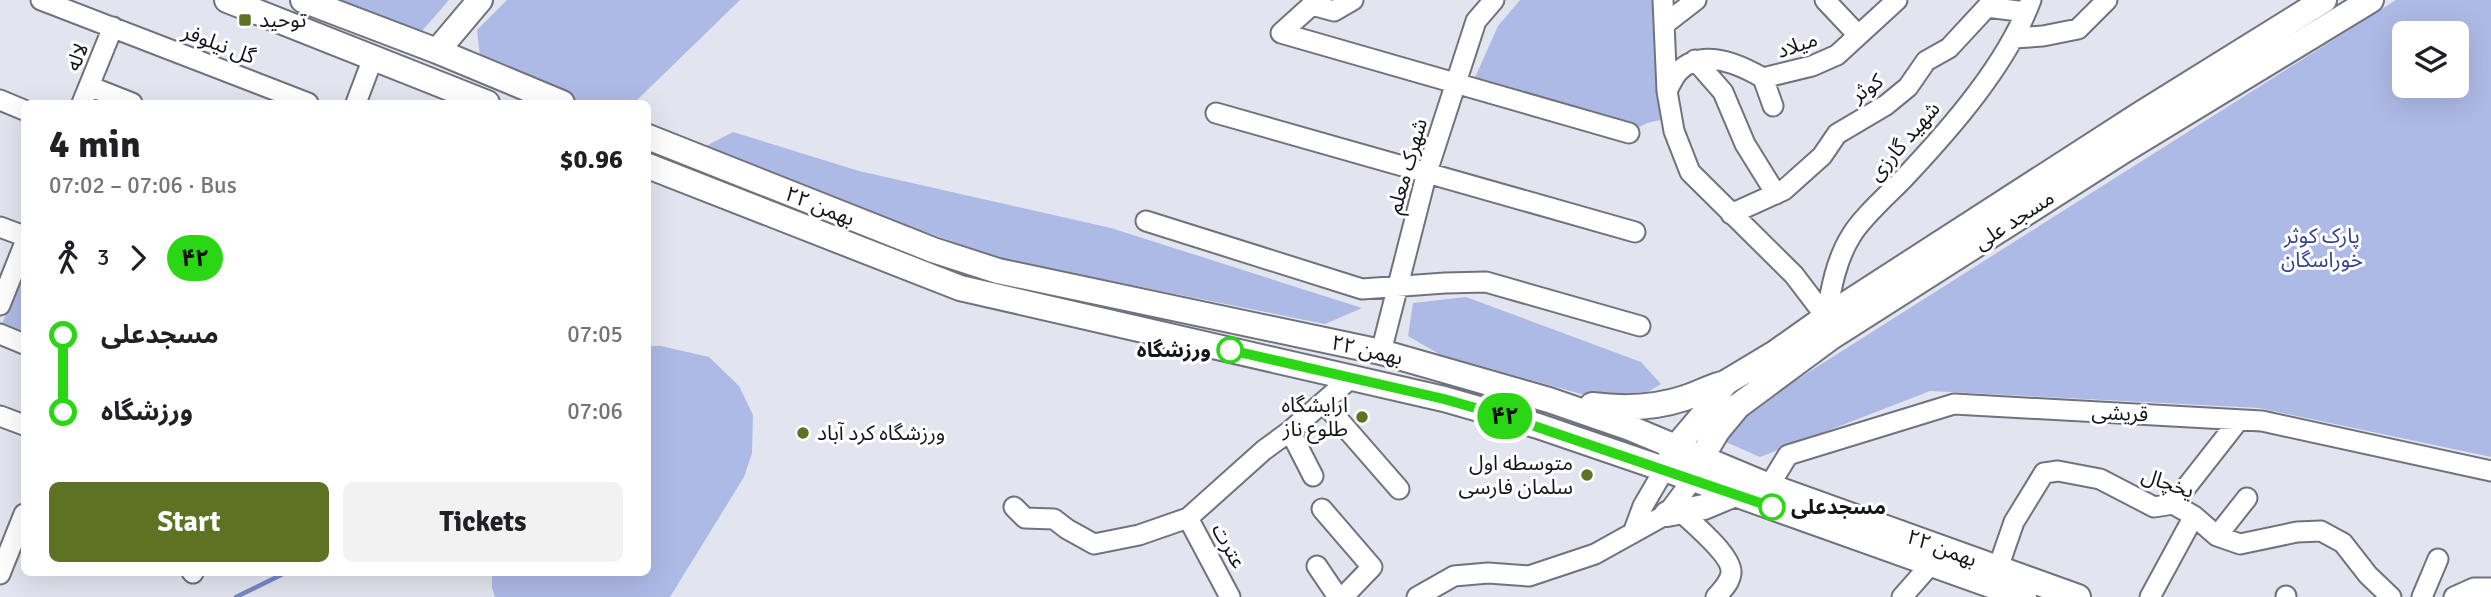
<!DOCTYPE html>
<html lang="en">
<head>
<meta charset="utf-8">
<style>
	:root { --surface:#fff; --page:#f2f2f2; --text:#202124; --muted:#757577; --accent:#5d7222 }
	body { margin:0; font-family:Signika,"Noto Sans Arabic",sans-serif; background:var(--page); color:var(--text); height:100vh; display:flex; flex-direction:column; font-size:26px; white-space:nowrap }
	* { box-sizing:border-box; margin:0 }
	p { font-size:23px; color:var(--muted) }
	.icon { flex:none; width:38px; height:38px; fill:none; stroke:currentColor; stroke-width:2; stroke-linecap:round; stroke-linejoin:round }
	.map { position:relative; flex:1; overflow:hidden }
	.details { position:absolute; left:21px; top:100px; width:630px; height:476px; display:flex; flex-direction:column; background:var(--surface); border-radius:10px; box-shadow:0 7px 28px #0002 }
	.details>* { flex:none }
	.badge { padding:0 14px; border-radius:23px; font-size:24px; line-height:46px }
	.controls { position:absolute; left:2392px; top:21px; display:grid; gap:14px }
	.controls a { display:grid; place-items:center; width:77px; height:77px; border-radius:10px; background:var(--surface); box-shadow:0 7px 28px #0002; font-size:35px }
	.map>.badge { position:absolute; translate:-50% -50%; box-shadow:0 0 0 4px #fff }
	.legs { display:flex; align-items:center; gap:10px; height:77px; padding:0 28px; font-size:23px }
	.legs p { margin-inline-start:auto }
	.overview { display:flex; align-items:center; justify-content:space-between; height:119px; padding:0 28px }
	h1 { font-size:38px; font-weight:800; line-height:52px }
	.action { display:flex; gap:14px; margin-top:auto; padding:14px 28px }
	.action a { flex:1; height:80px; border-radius:10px; background:var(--accent); color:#fff; font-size:28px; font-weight:800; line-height:80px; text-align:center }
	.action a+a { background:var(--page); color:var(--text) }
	ul { padding:0 28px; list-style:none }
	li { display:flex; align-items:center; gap:24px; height:77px; font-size:26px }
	li i { display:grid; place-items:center; width:10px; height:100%; margin:0 9px; background:currentColor }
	li i::after { content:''; width:18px; height:18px; margin:-9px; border:5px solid; border-radius:50%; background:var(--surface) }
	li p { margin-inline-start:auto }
	li:first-child i { background:linear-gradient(#0000 50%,currentColor 0) }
	li:last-child i { background:linear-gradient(currentColor 50%,#0000 0) }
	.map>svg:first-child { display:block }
	.park { fill:#aebae6; fill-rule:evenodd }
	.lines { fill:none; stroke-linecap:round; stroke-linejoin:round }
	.stream { stroke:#7888c7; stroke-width:4.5 }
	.minor-casing { stroke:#70737c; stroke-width:23 }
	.major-casing { stroke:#70737c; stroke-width:28 }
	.minor { stroke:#fff; stroke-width:19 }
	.major { stroke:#fff; stroke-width:24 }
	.line-1-casing { stroke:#fff; stroke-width:16 }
	.line-1 { stroke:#2bd714; stroke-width:10 }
	.poi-dot { fill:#5d7222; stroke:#fff; stroke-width:2.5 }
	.stop-1-dot { fill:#fff; stroke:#2bd714; stroke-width:3.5 }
	.labels { text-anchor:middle; stroke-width:6; stroke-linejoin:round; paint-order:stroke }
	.poi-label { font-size:21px; fill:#141518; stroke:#fff; text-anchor:start }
	.street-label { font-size:21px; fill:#141518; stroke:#fff }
	.park-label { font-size:21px; fill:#36428e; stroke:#fff }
	.stop-label { font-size:21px; font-weight:bold; fill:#141518; stroke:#fff; text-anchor:end }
</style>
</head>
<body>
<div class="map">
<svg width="2491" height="597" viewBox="0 0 2491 597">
	<rect width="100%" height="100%" fill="#e2e5ef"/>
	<path class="park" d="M340,0H449L422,31Z
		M507,0H740L634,103H578L481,66L477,30Z
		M1520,0H1653L1665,119L1647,123L1634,130L1473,82L1498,26Z
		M2396,0H2491V457L2259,408L1930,391L1760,457L1726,442L1752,408ZM2404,33H2457V86H2404Z
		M733,132L859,171L1111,228L1362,308L1325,324L1001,259L781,180L704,147Z
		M24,271V333L2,324Z
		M1466,297L1641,362L1661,384L1641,396L1581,394L1439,354L1408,336L1413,303Z
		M648,346H661L709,357L739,386L753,415L752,453L744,477L670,597H495L492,588V572H648Z"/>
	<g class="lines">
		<path class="stream" d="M236,597L287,572"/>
		<g class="minor-casing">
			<path id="minor" d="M41,0L308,103
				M1663,0L1667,91L1674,131L1690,172L1794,275L1826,317
				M1825,0L1858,35
				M1665,24L1696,0
				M1281,33L1629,133
				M1281,33L1312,5L1334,11L1353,0
				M2014,38L2043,36L2078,29L2107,0
				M1695,60L1723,92L1745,144L1776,194
				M1763,78L1773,106
				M89,86L132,103
				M1667,91C1670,85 1674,76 1679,71C1702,48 1739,64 1763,78L1812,66L1837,55L1897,0
				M0,100L24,110
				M82,103L113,27
				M356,103L373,58
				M1216,113L1635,232
				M1731,214L1784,190L1822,156L1837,134L1886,105L1908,87L1926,61L1949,48L1987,7L2026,12
				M1146,221L1362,289L1445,283L1486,282L1640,326
				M0,227L24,236
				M0,305L24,245
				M1826,317C1831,289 1836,260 1851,236C1862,217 1889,194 1905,177C1952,127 2007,64 2031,0
				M0,334L24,344
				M1381,352L1427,172L1476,21L1494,0
				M1324,403L1399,489
				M0,416L24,425
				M1290,431L1313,476
				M1769,486L1788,455L1954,404L2262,421L2491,471
				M2173,504L2239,420
				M1014,507L1025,518L1054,519L1067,529L1094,544L1139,535L1188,518L1264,450L1290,431L1351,378
				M1322,509L1372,567L1343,597
				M1682,513C1694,524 1733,557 1731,573C1730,583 1722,590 1716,597
				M1188,518L1230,597
				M1633,533L1643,506L1664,470
				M2217,536L2247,498
				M1317,566L1338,597
				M1998,568L2014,522L2044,473L2058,471L2100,479L2154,507L2173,504L2194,516L2217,536L2240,544L2297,532L2321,531L2343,543L2368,575L2391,597
				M192,572L193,573
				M0,574L24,514
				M1417,597L1454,576L1488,573L1529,576L1595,554L1667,514L1693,479
				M1902,597L1932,563
				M2150,597L2194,516
				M2286,597V596
				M2422,597L2438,559
				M2454,597L2474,588H2491"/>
		</g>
		<g class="major-casing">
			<path id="major" d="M227,0L487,103
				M303,0L437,51L562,103
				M437,51L480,0
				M648,137L933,250L998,271L1381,352L1549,400L1630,428L1769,486L2078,597
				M648,166L960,288L1444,399L1538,426L1693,479L2024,597
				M1592,405C1623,409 1655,408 1685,398C1698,394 1713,385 1726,383
				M1669,461L1676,447L1703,415L1725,383L1775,353L1826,317L2139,115L2324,0
				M1696,471L1701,458L1718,430L1738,406L1830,338L2123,151L2371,0
				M1667,514L1704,507L1735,494"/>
		</g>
		<use href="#minor" class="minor"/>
		<use href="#major" class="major"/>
	</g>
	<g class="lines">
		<g class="line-1-casing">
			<path id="line-1" d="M1230,350L1444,399L1514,419L1772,507"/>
		</g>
		<use href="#line-1" class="line-1"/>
	</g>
	<g class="poi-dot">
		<rect x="238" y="13" width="14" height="14" rx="3.5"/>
		<circle cx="1362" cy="417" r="7"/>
		<circle cx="803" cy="433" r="7"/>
		<circle cx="1587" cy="475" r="7"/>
	</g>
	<g class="stop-1-dot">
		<circle cx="1230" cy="350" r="12"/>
		<circle cx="1772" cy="507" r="12"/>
	</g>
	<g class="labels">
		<g class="poi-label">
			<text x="259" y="27">توحید</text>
			<text x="1348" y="412" text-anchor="end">ارایشگاه<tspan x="1348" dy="24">طلوع ناز</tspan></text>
			<text x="817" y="440">ورزشگاه کرد آباد</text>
			<text x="1573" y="470" text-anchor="end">متوسطه اول<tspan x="1573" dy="24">سلمان فارسی</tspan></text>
		</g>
		<g class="street-label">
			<text transform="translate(219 44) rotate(21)" y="7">گل نیلوفر</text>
			<text transform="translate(1797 45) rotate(-19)" y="7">میلاد</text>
			<text transform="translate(77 57) rotate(-68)" y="7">لاله</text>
			<text transform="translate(1867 88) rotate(-34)" y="7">کوثر</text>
			<text transform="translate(1904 141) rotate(-49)" y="7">شهید گارزی</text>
			<text transform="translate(1407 166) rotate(-74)" y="7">شهرک معلم</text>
			<text transform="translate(820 206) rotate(22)" y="7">۲۲ بهمن</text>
			<text transform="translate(2014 220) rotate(-33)" y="7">مسجد علی</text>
			<text transform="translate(1367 350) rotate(13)" y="7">۲۲ بهمن</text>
			<text transform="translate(2120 413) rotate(3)" y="7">قریشی</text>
			<text transform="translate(2168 483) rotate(19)" y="7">یخچال</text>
			<text transform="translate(1229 546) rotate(61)" y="7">عترت</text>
			<text transform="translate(1942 548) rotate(20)" y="7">۲۲ بهمن</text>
		</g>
		<g class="park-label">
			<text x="2322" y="243">پارک کوثر<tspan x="2322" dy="24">خوراسگان</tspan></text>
		</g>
		<g class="stop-label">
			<text x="1211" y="357">ورزشگاه</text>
			<text x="1791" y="514" text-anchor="start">مسجدعلی</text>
		</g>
	</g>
</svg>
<div class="controls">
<a><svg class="icon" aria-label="layers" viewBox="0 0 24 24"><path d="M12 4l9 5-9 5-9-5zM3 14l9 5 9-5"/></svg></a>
</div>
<b class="badge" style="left:1505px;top:416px;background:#2bd714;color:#111">۴۲</b>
<section class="details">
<div class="overview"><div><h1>4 min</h1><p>07:02 – 07:06 · Bus</p></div><b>$0.96</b></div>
<div class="legs"><svg class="icon" aria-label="walk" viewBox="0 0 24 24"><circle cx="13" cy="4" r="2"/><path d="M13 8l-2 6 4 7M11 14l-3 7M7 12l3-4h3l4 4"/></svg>3<svg class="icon" aria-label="forward" viewBox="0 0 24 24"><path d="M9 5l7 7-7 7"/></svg><b class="badge" style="background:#2bd714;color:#111">۴۲</b></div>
<ul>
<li><i style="color:#2bd714"></i><b>مسجدعلی</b><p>07:05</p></li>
<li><i style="color:#2bd714"></i><b>ورزشگاه</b><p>07:06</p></li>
</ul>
<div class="action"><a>Start</a><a>Tickets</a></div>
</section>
</div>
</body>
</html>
